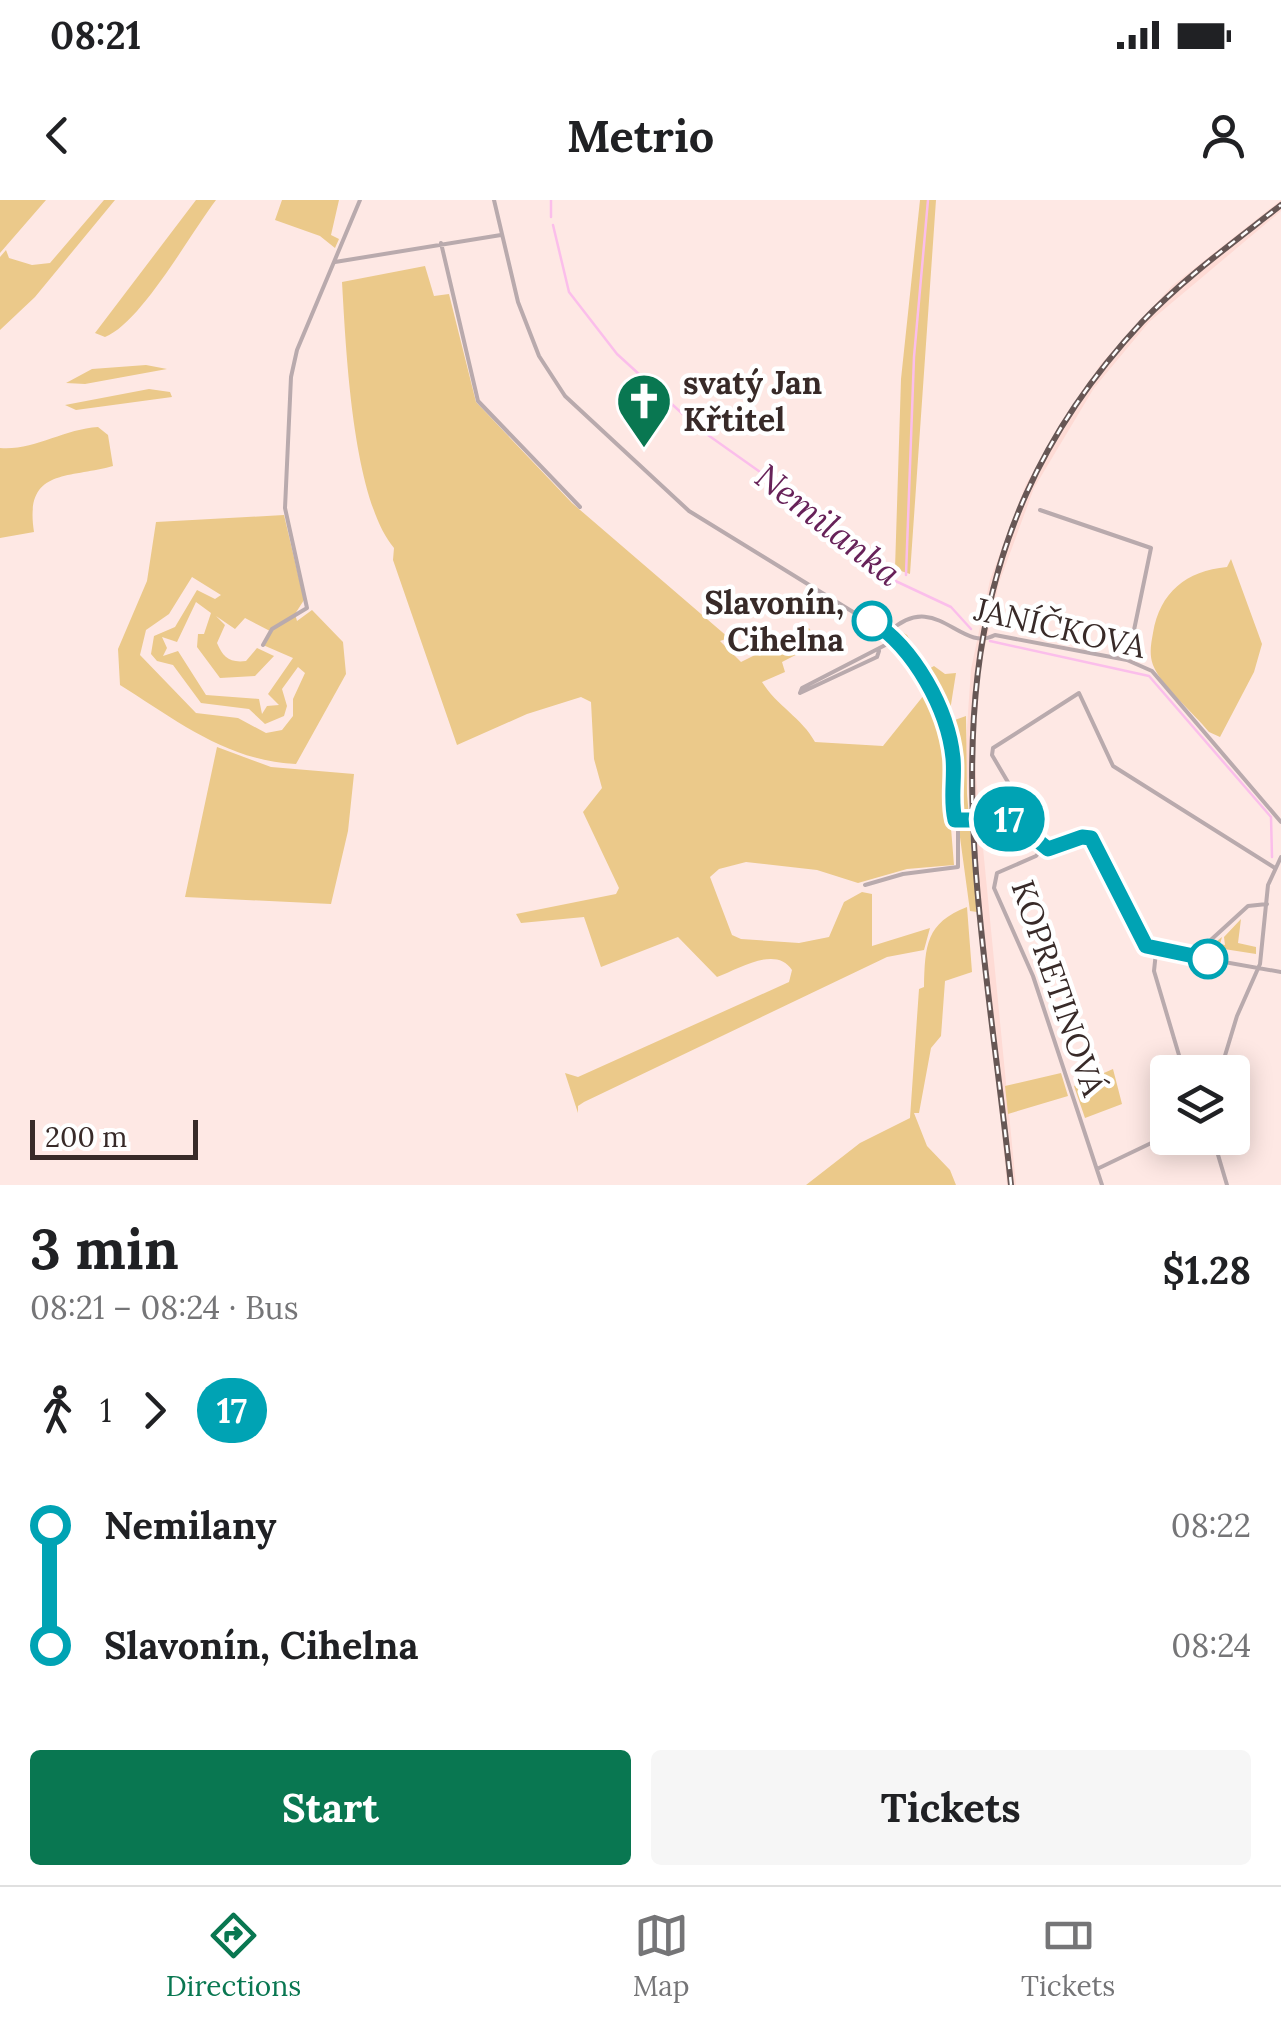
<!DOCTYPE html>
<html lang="en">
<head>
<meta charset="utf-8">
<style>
	:root { --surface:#fff; --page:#f6f6f6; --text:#202124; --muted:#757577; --line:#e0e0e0; --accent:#097751 }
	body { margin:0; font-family:Lora,serif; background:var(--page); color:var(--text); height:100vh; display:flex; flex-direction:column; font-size:38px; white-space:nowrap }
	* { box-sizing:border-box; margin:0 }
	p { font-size:32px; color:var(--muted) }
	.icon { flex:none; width:55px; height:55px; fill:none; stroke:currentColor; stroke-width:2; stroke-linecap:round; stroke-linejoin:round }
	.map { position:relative; height:985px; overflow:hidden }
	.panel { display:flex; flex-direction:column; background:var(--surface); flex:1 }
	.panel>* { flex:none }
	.badge { padding:0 20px; border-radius:32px; font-size:35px; line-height:65px }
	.controls { position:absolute; left:1150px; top:855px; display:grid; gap:20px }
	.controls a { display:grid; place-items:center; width:100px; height:100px; border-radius:10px; background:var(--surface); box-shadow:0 5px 25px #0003; font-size:50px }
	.scale { position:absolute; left:30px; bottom:25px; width:168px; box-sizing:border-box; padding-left:10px; border:5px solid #382a28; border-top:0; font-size:28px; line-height:35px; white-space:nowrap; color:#382a28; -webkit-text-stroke:8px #fff; paint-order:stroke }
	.map>.badge { position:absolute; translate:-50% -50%; box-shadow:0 0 0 5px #fff }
	.legs { display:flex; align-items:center; gap:15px; height:110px; padding:0 30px; font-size:32px }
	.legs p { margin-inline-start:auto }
	.headline { display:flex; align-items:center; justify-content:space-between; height:170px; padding:0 30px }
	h1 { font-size:55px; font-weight:800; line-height:75px }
	.cta { display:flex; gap:20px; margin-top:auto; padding:20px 30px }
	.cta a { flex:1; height:115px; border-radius:10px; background:var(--accent); color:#fff; font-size:40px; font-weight:800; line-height:115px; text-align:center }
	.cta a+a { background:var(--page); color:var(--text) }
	ul { padding:0 30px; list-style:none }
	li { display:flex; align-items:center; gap:35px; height:120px; font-size:38px }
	li i { display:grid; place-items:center; width:15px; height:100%; margin:0 12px; background:currentColor }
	li i::after { content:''; width:25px; height:25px; margin:-12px; border:8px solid; border-radius:50%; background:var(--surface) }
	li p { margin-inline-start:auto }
	li:first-child i { background:linear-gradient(#0000 50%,currentColor 0) }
	li:last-child i { background:linear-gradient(currentColor 50%,#0000 0) }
	.status { display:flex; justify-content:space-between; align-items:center; height:70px; padding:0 50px; background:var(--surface); direction:ltr }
	.status svg { height:28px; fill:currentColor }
	header { display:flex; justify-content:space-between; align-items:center; height:130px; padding:0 30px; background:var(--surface); font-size:45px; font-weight:800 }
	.tab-bar { display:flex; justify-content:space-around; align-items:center; height:140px; border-top:2px solid var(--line); background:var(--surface); font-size:28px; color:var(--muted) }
	.tab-bar a { display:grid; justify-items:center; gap:5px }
	.tab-bar .selected { color:var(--accent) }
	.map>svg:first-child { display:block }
	.built { fill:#fedbd5 }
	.green { fill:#ebc98a; fill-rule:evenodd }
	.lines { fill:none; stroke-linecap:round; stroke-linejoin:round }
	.stream { stroke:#fbbeeb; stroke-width:2.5 }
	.street { stroke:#b9aaad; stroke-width:4 }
	.rail-casing { stroke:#675755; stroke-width:6 }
	.rail { stroke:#fff; stroke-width:2.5; stroke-dasharray:8; stroke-linecap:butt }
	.street-bridge { stroke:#b9aaad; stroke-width:4 }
	.line-1-casing { stroke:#fff; stroke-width:22 }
	.line-1 { stroke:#00a3b4; stroke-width:15 }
	.stop-1-dot { fill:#fff; stroke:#00a3b4; stroke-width:5 }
	.labels { text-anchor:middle; stroke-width:9; stroke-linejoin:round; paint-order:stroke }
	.poi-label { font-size:32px; font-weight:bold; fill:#382a28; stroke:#fff; text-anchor:start }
	.stop-label { font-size:32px; font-weight:bold; fill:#382a28; stroke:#fff; text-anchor:end }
	.street-label { font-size:32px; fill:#382a28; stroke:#fff }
	.water-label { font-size:35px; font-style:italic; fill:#672259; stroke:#fff }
</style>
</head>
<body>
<div class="status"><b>08:21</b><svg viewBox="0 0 49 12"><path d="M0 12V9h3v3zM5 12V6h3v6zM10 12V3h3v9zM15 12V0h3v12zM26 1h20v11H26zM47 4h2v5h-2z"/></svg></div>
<header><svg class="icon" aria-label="back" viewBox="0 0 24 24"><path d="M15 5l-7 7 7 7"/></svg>Metrio<svg class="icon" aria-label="person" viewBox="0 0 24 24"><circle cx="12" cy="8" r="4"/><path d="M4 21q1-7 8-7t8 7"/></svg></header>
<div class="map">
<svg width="1281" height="985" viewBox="0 0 1281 985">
	<rect width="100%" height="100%" fill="#fee8e4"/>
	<path class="built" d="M1281,0V11L1149,122L1094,188L1034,288L999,383L980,470L974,556L1016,985H1007L965,557L971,469L990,380L1026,284L1100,165L1172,86Z"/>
	<path class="green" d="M0,0H46L0,53Z
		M104,0H115L35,97L0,130V57L6,50L9,58L32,65L50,63Z
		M196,0H216C190,34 141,123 105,137L95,133Z
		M282,0H339L331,35L339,39L335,48L320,36L275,20Z
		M920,0H936L910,374L895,369L901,179Z
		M425,66L434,96L449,94L476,202L572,303L729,438L720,441L741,462L809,428L819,443L782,462L785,472L762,482C777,506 802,518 815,542L883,546L924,495L944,541L954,665L907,669L858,683L817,670L746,662L719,669L710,677L732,735L741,739L799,743L829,737L844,702L862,692L872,694V746L930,728L924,750L887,757L584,902L578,906V913L565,873L578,877L789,782L792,770C776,745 739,769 717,777L678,737L601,767L584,717L521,723L516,714L616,694L619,688L583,612L602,588L594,559L591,502L581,497L527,514L457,545L393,360L394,348C352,298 346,148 342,82Z
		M146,165L167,169L85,184L66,183L92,169Z
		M149,189L170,192L172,197L76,210L65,205Z
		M98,227L108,235L113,266C67,279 24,268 34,332L0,338V248C33,251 64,229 98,227Z
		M284,315L304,400L295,414L297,421L312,410L343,442L346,474L296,564C227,561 176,520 120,485L118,449L147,381L156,322ZM192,377L221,395L215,399L197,390L175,427L154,436L151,454L157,461L173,465L201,503L249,509L265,524L284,516L287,506L282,489L298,467L305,473L293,499V516L282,530L266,533L238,518L196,513L140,455L146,430L169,414ZM196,402L211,413L204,434H198L197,447L220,478L255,476L274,456L257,448L246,461C229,463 223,457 217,443L225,425L216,416L235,429L245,418L270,431L263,445L293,458L268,494L279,505L267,506L262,514L259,499L206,495L178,451L163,456L167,448L162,437L177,442Z
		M1231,359L1262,444L1254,472L1220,537L1209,532C1193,512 1162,487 1153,465C1149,454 1151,444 1153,433C1160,392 1186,371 1227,367Z
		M897,429L907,435L927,470L934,466L945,474L956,473L949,517L895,434Z
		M966,516L967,594L977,712L970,711L959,630L966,626L957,614L956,555L949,522Z
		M217,547L271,567L354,574L348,631L331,704L185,697Z
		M967,707L972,772L945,781L941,836L931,848L919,913H914L927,946L950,970L956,985H806L860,943L910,918L919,789L924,787C925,745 926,723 967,707Z
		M1241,719L1238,743L1256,747V754L1224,749L1226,758L1203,752L1222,737L1220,744L1225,745L1224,737Z
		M1113,869L1122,904L1085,918L1074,886Z
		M1061,873L1068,896L1008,914L1005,886Z"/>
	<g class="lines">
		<path class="stream" d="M551,17V0
			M553,25L569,92L617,154L698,228L835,325L887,377L951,407L971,429
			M906,375L914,157L928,0
			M990,441L1149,476L1271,617L1272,657"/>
		<path class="street" d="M494,0L518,102L539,156L565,196L689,311L892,436L930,490L948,531L953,560L954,617L965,623
			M441,43L478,201L580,307
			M335,62L501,35
			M1040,310L1151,348L1128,459
			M889,432C936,388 960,454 995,435L1127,460L1152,471L1281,622
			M263,445L272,429L307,408L285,308L291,177L297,150L360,0
			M800,493L802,488L895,440
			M800,493L877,457L879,451
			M980,622L1015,621L1047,649L1081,637L1093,640L1151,749L1281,772
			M1020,624L1019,601L992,555L993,548L1079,493L1113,566L1275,668
			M1043,648L1036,656L997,673L994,688L1033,776L1102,985
			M865,685L903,674L958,667V623
			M1156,752L1154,771L1184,872
			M1198,758L1202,748L1248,706L1267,704
			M1220,872L1237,816L1260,764L1268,685L1281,657
			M1213,938L1227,985
			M1097,969L1168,935"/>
		<g class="rail-casing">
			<path id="rail" d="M1011,985C978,667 899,383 1142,122C1184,78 1234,42 1281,5"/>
		</g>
		<use href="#rail" class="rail"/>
		<path class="street-bridge" d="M966,623L979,622"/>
	</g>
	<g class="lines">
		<g class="line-1-casing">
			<path id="line-1" d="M872,421C914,448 948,509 953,558C955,579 950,600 955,620H1012L1048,649L1082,637L1091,638L1146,746L1208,759"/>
		</g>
		<use href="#line-1" class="line-1"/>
	</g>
	<defs>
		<g id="church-pin" transform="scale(2.875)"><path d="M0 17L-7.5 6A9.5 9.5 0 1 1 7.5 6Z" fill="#097751" stroke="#fff"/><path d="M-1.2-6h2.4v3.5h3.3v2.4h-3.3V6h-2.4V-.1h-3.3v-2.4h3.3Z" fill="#fff"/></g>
	</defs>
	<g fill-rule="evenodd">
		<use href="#church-pin" x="644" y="201"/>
	</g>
	<g class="stop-1-dot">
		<circle cx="872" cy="421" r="18"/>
		<circle cx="1208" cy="759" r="18"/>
	</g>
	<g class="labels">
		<g class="poi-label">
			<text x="683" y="194">svatý Jan<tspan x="683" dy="37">Křtitel</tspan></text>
		</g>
		<g class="stop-label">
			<text x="844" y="414">Slavonín,<tspan x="844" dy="37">Cihelna</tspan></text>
		</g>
		<g class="street-label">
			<text transform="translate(1060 428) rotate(13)" y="11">JANÍČKOVA</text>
			<text transform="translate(1058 788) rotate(71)" y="11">KOPRETINOVÁ</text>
		</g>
		<g class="water-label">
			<text transform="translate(828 325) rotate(38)" y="12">Nemilanka</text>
		</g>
	</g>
</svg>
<div class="controls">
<a><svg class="icon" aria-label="layers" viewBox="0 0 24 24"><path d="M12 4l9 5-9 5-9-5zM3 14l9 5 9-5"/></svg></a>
</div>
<div class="scale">200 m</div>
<b class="badge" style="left:1009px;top:619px;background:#00a3b4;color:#fff">17</b>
</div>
<section class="panel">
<div class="headline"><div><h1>3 min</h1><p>08:21 – 08:24 · Bus</p></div><b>$1.28</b></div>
<div class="legs"><svg class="icon" aria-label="walk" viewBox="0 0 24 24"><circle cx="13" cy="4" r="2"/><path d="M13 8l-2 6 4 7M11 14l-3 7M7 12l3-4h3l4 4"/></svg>1<svg class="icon" aria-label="forward" viewBox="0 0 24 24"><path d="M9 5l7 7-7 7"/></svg><b class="badge" style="background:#00a3b4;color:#fff">17</b></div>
<ul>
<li><i style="color:#00a3b4"></i><b>Nemilany</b><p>08:22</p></li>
<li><i style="color:#00a3b4"></i><b>Slavonín, Cihelna</b><p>08:24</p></li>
</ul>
<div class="cta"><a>Start</a><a>Tickets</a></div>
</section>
<nav class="tab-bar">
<a class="selected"><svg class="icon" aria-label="directions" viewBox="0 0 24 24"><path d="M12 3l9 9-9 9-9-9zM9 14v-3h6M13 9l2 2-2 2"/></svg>Directions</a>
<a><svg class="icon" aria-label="map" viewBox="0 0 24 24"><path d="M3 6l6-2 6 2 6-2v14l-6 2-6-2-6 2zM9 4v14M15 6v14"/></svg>Map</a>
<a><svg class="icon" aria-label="tickets" viewBox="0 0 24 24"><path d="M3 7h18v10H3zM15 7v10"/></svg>Tickets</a>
</nav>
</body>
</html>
